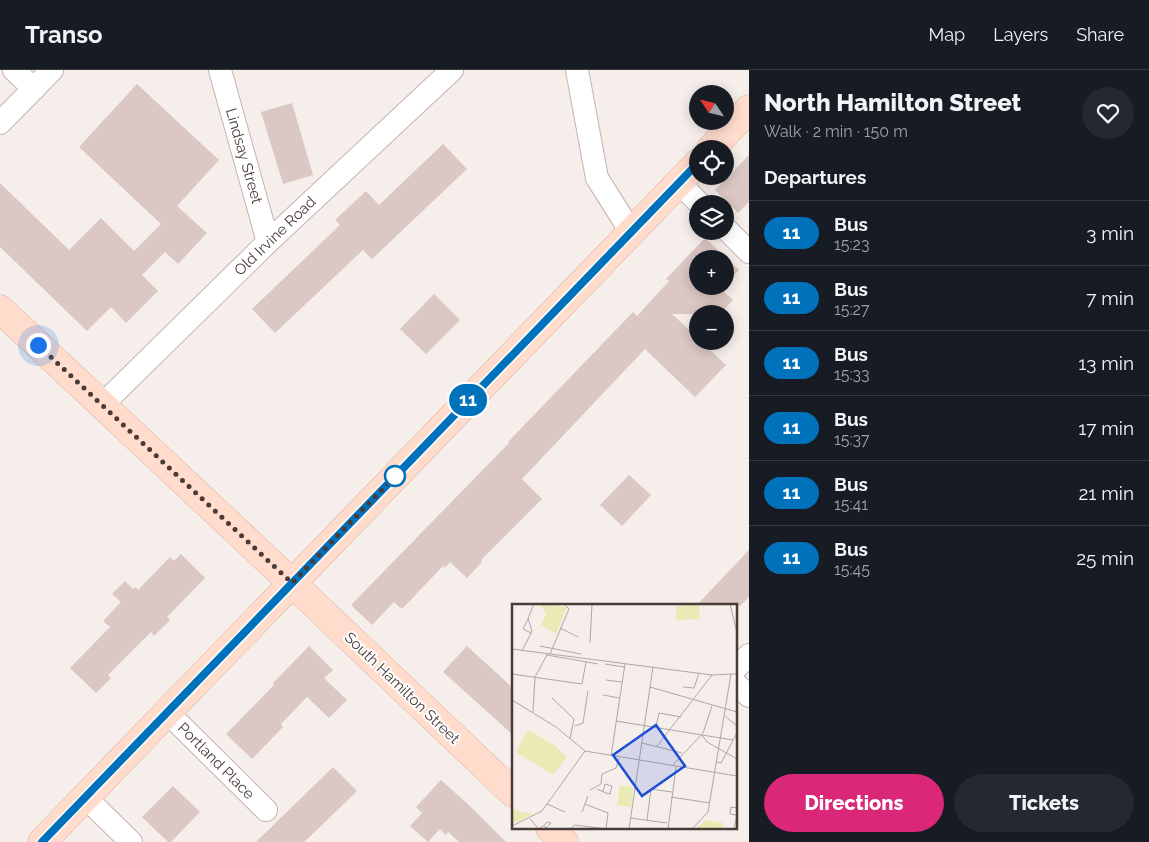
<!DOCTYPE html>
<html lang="en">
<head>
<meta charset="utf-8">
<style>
	:root { --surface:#171b24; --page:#242831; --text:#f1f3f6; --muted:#9ea1a6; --line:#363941; --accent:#db2777 }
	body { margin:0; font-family:Raleway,sans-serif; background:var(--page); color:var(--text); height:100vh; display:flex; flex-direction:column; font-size:19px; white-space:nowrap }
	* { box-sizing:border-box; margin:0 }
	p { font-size:16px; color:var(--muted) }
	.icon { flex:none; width:28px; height:28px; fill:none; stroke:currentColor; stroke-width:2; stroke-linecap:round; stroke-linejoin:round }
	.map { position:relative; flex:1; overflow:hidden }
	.details { display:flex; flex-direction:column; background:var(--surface); width:400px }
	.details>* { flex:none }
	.badge { padding:0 10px; border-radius:16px; font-size:18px; line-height:32px }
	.needle { width:32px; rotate:305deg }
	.tools { position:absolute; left:689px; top:15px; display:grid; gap:10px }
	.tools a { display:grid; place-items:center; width:45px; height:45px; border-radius:50%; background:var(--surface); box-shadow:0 2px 12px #0003; font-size:25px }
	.you { position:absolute; width:25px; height:25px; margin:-12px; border:4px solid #fff; border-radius:50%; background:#1a73e8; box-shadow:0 0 0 8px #1a73e833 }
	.map>.badge { position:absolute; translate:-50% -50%; box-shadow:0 0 0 2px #fff }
	h2 { padding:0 15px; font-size:19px; line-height:45px }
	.round { display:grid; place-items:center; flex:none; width:52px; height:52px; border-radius:26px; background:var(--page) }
	.summary { display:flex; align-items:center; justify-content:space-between; height:85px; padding:0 15px }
	h1 { font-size:24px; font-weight:800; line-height:38px }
	.action { display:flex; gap:10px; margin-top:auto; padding:10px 15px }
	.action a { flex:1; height:58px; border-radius:30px; background:var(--accent); color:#fff; font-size:20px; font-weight:800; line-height:58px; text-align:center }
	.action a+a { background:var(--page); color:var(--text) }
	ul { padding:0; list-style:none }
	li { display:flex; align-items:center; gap:15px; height:65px; padding:0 15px; border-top:1px solid var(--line) }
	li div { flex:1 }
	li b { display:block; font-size:19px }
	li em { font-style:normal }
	li .badge { min-width:55px; font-weight:700; text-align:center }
	header { display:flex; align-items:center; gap:30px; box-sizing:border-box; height:70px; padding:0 25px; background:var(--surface); border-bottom:1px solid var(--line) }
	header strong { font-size:24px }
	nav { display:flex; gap:28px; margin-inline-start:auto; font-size:18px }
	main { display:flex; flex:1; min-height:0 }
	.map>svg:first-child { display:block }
	.building { fill:#dbc7c3 }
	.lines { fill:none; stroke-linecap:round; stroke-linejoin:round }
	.street-casing { stroke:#c5b4b0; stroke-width:24 }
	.secondary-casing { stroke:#dcb19f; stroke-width:29 }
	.street { stroke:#fff; stroke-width:22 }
	.secondary { stroke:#ffdccc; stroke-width:28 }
	.line-casing { stroke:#fff; stroke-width:11 }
	.line { stroke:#0072bc; stroke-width:8 }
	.walk { stroke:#4a3b38; stroke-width:5; stroke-dasharray:0 9 }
	.stop-dot { fill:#fff; stroke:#0072bc; stroke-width:2.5 }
	.labels { text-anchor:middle; stroke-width:4; stroke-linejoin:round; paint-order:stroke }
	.street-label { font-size:15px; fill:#4a3b38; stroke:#fff }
	.inset-road { fill:none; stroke:#b1a6a3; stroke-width:1 }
	.view { fill:#1d4ed8; fill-opacity:0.15; stroke:#1d4ed8; stroke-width:2.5 }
	.inset-edge { fill:none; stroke:#4a3b38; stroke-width:2.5 }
</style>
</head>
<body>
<header>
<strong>Transo</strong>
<nav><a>Map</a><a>Layers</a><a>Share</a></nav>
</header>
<main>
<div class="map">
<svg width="749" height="772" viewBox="0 0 749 772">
	<rect width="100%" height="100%" fill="#f6eeeb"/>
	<path class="building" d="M137,14L219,90L177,136L207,163L178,194L165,182L142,205L158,221L126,253L111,237L87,261L0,177V113L69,180L101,148L134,181L161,154L79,77Z
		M292,33L313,105L283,114L261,42Z
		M443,74L467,99L372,189L363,180L275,263L252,239L340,155L335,150L366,121L379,135Z
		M749,85V132L738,143L715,120Z
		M705,168L739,200L725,215V189H698V216H724L722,220L733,230L720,244H672L698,268V271H701L726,295L695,327L645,279L522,409L542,429L481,490L482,492L467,508L450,492L445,498L443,496L402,539L394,532L372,555L351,535L509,373L508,372L633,242L637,246L669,211L666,209Z
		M434,224L460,250L426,284L400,259Z
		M629,405L651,425L622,456L600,435Z
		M749,480V527L740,536H696Z
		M181,484L205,508L167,547L170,550L154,566L151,562L108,605L111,608L96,623L70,598L110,557L103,551L121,532L112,524L125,511L133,519L136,517L138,520L170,487L174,491Z
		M309,576L333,600L324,608L347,630L329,648L307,627L281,654L283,657L252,689L226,664L274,615L273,613Z
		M467,576L513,618V665L443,602Z
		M333,697L357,721L322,755L304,772H256Z
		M441,710L471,737L506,772H459L448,762L446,765L440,759L428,772L410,756L422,743L416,737Z
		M173,716L200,742L171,772H168L142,747Z"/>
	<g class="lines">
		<g class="street-casing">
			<path id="street" d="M14,0L34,19
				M220,0L268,172
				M577,0L597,108L631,162
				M0,53L52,0
				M678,112L700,134
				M725,158L749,182
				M102,335L268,172L452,0
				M735,599L749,585
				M735,613L749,626
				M167,642L266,740
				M85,727L131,772"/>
		</g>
		<g class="secondary-casing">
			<path id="secondary" d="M711,79L749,39
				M0,239L292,513L513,723
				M550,758L564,772
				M42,772L698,93"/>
		</g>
		<use href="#street" class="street"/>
		<use href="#secondary" class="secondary"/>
	</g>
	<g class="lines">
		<g class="line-casing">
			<path id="line" d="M42,772L698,93"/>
		</g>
		<use href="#line" class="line"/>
		<path class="walk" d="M38,275L292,513L398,403L395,406"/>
	</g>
	<circle class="stop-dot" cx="395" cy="406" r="10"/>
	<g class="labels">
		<g class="street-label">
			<text transform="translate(244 86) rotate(74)" y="5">Lindsay Street</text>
			<text transform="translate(275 166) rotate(-44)" y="5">Old Irvine Road</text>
			<text transform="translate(402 618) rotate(44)" y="5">South Hamilton Street</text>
			<text transform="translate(216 691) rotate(45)" y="5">Portland Place</text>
		</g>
	</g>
	<g transform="translate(512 534)">
		<rect width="225" height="225" fill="#f6eeeb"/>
		<path d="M28,0L55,3L44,30L29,21L34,10ZM187,1L188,15L164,16V2ZM16,126L42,141L55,153L41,171L4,148ZM108,181L121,183L119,203L105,201ZM0,204L9,208L22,210L0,220ZM194,216L211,219V225H183Z" fill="#e9eab4"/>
		<path class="inset-road" d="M218,0L225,29M16,15L11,25L19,29M48,24L66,33M78,39L80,0M28,42L69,50M0,45L200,71L219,70M10,47L20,27L16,14L22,0M38,50L57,5L52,0M35,51L86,60M93,60L112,63M0,70L70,80L74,58M94,76L110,78M138,83L225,108M171,83L182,84L187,69M91,91L107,94M40,94L62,115L58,135M0,96L44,123L73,147L225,172M21,108L23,73L36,49M213,112L225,122M104,117L221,136M63,122L71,119L76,87M144,123L147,109L169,113M190,131L195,138L225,155M130,139L170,149M145,142L200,71M99,152L113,60M205,158L209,159L225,129M160,162L191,129L200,102M85,185L94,189L98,190L100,182L93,180L91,187M78,186L89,180L90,170L104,164L107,154M159,193L198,199M35,200L53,208M73,200L96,209L94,225M70,208L76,192M224,211L218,210L219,203L225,204M118,214L155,219M18,215L27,225L36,218L39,219L34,224L32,222M135,216L139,185L160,188M0,222L30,207L73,147M58,225L63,221L94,225M117,225L141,63M156,225L164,163M180,225L196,208L219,70H225M222,225L225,210"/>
		<path class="view" d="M144,121L173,162L130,192L101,151Z"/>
		<rect width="225" height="225" class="inset-edge"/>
	</g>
</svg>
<div class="tools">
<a><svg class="needle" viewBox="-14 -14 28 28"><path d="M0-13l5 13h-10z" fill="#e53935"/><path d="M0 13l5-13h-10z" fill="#9ea1a6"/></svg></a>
<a><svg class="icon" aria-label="locate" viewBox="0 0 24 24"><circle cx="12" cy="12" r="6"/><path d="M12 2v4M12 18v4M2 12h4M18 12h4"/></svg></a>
<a><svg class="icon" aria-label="layers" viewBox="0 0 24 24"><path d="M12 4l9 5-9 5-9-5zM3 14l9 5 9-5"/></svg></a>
<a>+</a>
<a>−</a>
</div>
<div class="you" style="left:38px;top:275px"></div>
<b class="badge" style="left:468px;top:330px;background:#0072bc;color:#fff">11</b>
</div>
<section class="details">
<div class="summary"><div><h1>North Hamilton Street</h1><p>Walk · 2 min · 150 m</p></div><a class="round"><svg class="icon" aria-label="heart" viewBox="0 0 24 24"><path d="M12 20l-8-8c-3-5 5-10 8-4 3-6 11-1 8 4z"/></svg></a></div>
<h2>Departures</h2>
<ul>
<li><span class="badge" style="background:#0072bc;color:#fff">11</span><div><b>Bus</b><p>15:23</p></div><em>3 min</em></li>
<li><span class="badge" style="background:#0072bc;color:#fff">11</span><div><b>Bus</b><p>15:27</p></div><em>7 min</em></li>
<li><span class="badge" style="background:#0072bc;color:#fff">11</span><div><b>Bus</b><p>15:33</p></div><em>13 min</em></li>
<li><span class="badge" style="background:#0072bc;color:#fff">11</span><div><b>Bus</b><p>15:37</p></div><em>17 min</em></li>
<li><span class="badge" style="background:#0072bc;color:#fff">11</span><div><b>Bus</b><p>15:41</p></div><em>21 min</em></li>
<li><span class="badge" style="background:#0072bc;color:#fff">11</span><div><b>Bus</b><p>15:45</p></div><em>25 min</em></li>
</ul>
<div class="action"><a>Directions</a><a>Tickets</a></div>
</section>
</main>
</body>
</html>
